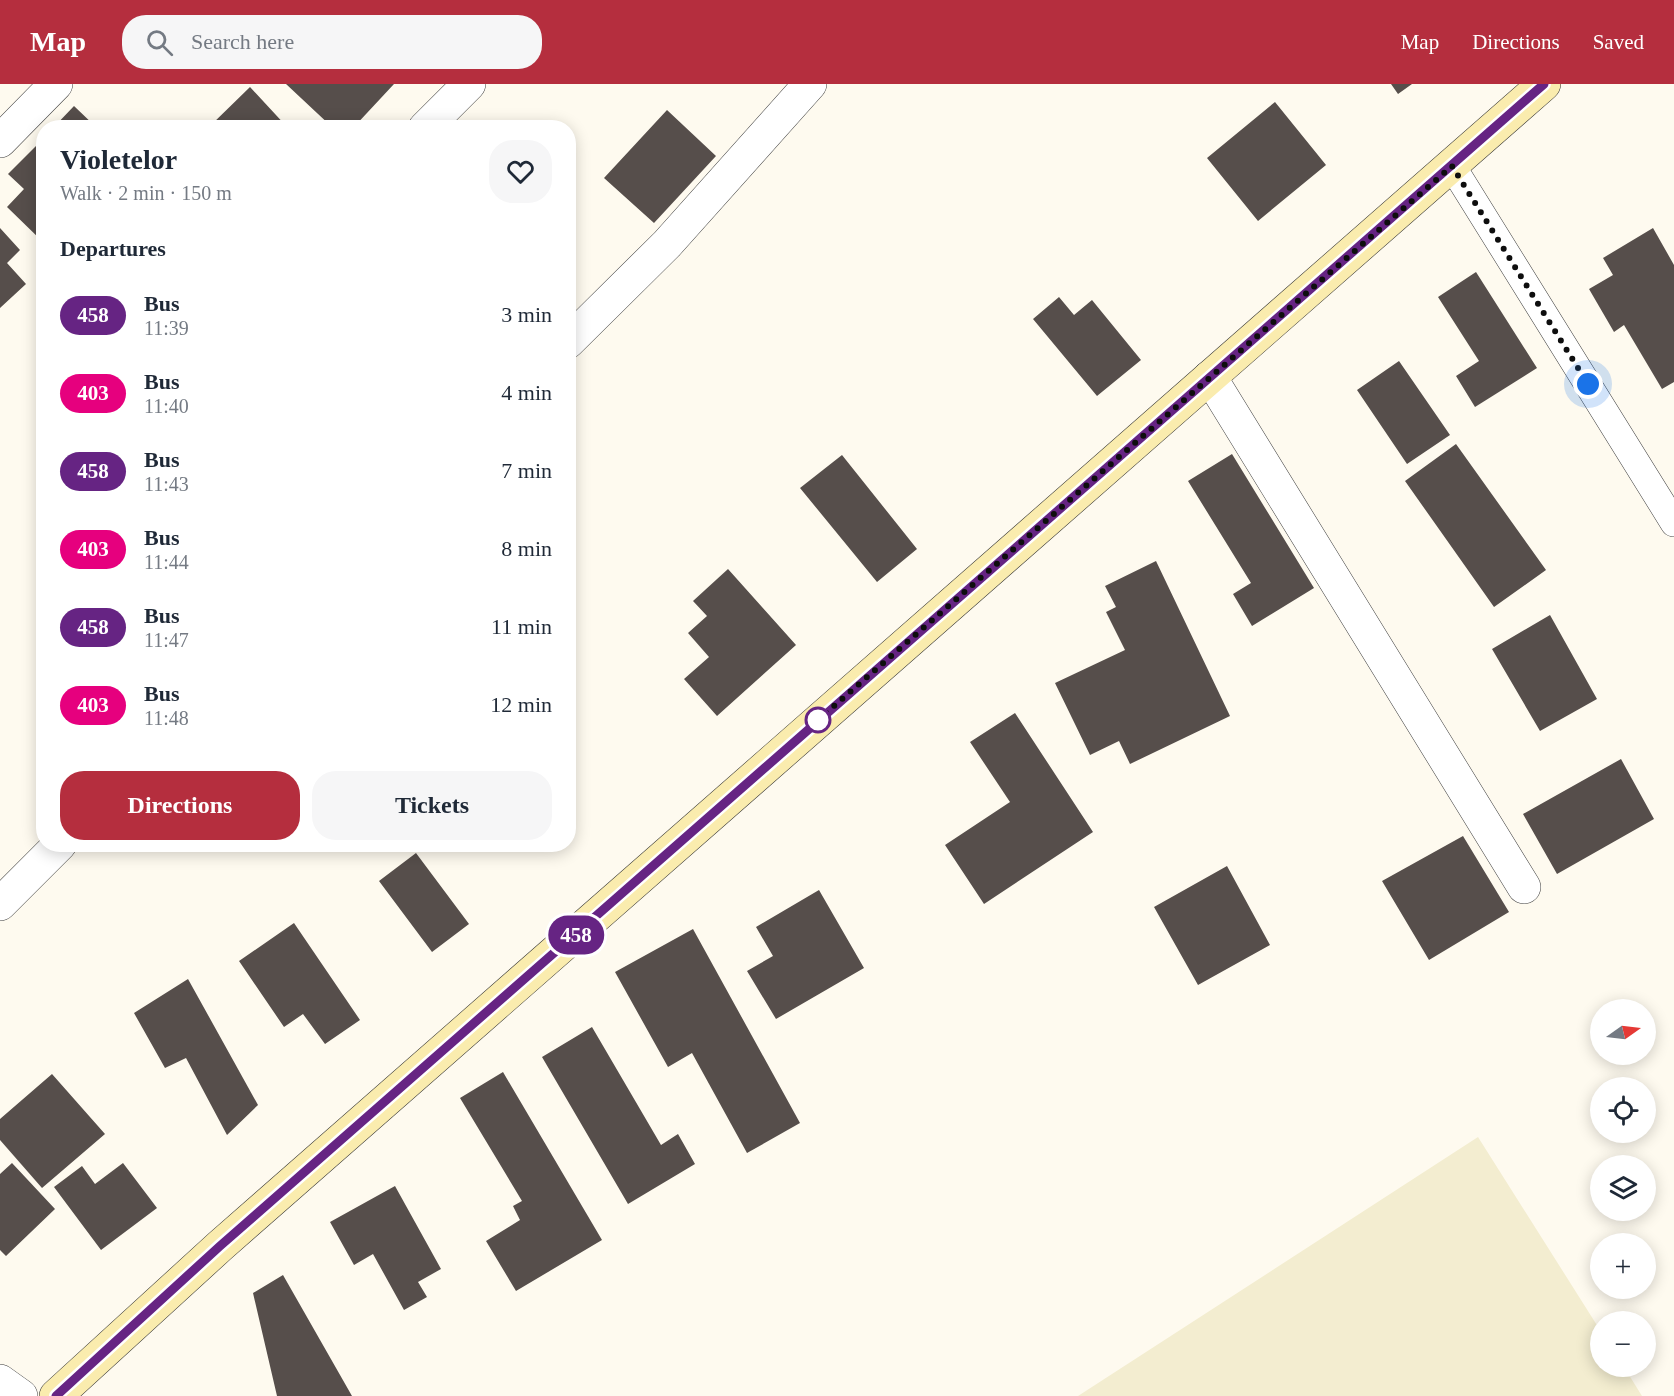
<!DOCTYPE html>
<html lang="en">
<head>
<meta charset="utf-8">
<style>
	:root { --surface:#fff; --page:#f6f6f7; --text:#1f2937; --muted:#747a83; --accent:#b52e3e }
	body { margin:0; font-family:Georgia,serif; background:var(--page); color:var(--text); height:100vh; display:flex; flex-direction:column; font-size:22px; white-space:nowrap }
	* { box-sizing:border-box; margin:0 }
	p { font-size:20px; color:var(--muted) }
	.icon { flex:none; width:33px; height:33px; fill:none; stroke:currentColor; stroke-width:2; stroke-linecap:round; stroke-linejoin:round }
	.map { position:relative; flex:1; overflow:hidden }
	.sheet { position:absolute; left:36px; top:36px; width:540px; height:732px; display:flex; flex-direction:column; background:var(--surface); border-radius:24px; box-shadow:0 3px 15px #0003 }
	.sheet>* { flex:none }
	.badge { padding:0 12px; border-radius:20px; font-size:21px; line-height:39px }
	.needle { width:39px; rotate:76deg }
	.buttons { position:absolute; left:1590px; top:915px; display:grid; gap:12px }
	.buttons a { display:grid; place-items:center; width:66px; height:66px; border-radius:50%; background:var(--surface); box-shadow:0 3px 15px #0003; font-size:30px }
	.you { position:absolute; width:30px; height:30px; margin:-15px; border:4px solid #fff; border-radius:50%; background:#1a73e8; box-shadow:0 0 0 9px #1a73e833 }
	.map>.badge { position:absolute; translate:-50% -50%; box-shadow:0 0 0 3px #fff }
	h2 { padding:0 24px; font-size:22px; line-height:54px }
	.round { display:grid; place-items:center; flex:none; width:63px; height:63px; border-radius:24px; background:var(--page) }
	.headline { display:flex; align-items:center; justify-content:space-between; height:102px; padding:0 24px }
	h1 { font-size:28px; font-weight:700; line-height:45px }
	.button { display:flex; gap:12px; margin-top:auto; padding:12px 24px }
	.button a { flex:1; height:69px; border-radius:24px; background:var(--accent); color:#fff; font-size:24px; font-weight:700; line-height:69px; text-align:center }
	.button a+a { background:var(--page); color:var(--text) }
	ul { padding:0; list-style:none }
	li { display:flex; align-items:center; gap:18px; height:78px; padding:0 24px }
	li div { flex:1 }
	li b { display:block; font-size:22px }
	li em { font-style:normal }
	li .badge { min-width:66px; font-weight:700; text-align:center }
	header { display:flex; align-items:center; gap:36px; box-sizing:border-box; height:84px; padding:0 30px; background:var(--accent); color:#fff }
	header strong { font-size:28px }
	nav { display:flex; gap:33px; margin-inline-start:auto; font-size:21px }
	.search { width:420px; height:54px; background:var(--page); display:flex; align-items:center; gap:15px; box-sizing:border-box; padding:0 21px; border-radius:24px; color:var(--muted); font-size:22px }
	.map>svg:first-child { display:block }
	.farmland { fill:#f3edd0 }
	.building { fill:#564e4b }
	.lines { fill:none; stroke-linecap:round; stroke-linejoin:round }
	.service-casing { stroke:#414141; stroke-width:28 }
	.minor-casing { stroke:#414141; stroke-width:34 }
	.secondary-casing { stroke:#303030; stroke-width:34 }
	.service { stroke:#fff; stroke-width:27 }
	.minor { stroke:#fff; stroke-width:33 }
	.secondary { stroke:#faecae; stroke-width:33 }
	.line-casing { stroke:#fff; stroke-width:14 }
	.line { stroke:#662483; stroke-width:9 }
	.walk { stroke:#0e0e0e; stroke-width:6; stroke-dasharray:0 10.8 }
	.stop-dot { fill:#fff; stroke:#662483; stroke-width:3 }
</style>
</head>
<body>
<header>
<strong>Map</strong>
<div class="search"><svg class="icon" aria-label="search" viewBox="0 0 24 24"><circle cx="10" cy="10" r="6"/><path d="M15 15l6 6"/></svg>Search here</div>
<nav><a>Map</a><a>Directions</a><a>Saved</a></nav>
</header>
<div class="map">
<svg width="1674" height="1312" viewBox="0 0 1674 1312">
	<rect width="100%" height="100%" fill="#fefaef"/>
	<path class="farmland" d="M1478,1053L1600,1246V1282L1624,1283L1642,1312H1078Z"/>
	<path class="building" d="M286,0H394L353,44H333Z
		M1391,0H1412L1398,10Z
		M250,3L288,44H208Z
		M1275,18L1326,81L1258,137L1207,74Z
		M74,22L97,44H53Z
		M667,26L716,72L654,139L604,94Z
		M44,54V159L7,123L24,105L8,90Z
		M0,144L20,166L7,179L26,200L0,224Z
		M1653,144L1674,181V298L1662,305L1624,241L1614,248L1589,205L1613,191L1603,174Z
		M1476,188L1537,284L1475,323L1456,292L1479,277L1438,213Z
		M1059,213L1074,231L1092,216L1141,276L1097,312L1033,235Z
		M1399,277L1450,351L1407,380L1357,306Z
		M1456,360L1546,486L1494,523L1405,397Z
		M1232,370L1314,504L1252,542L1233,510L1251,499L1188,397Z
		M842,371L917,465L877,498L800,404Z
		M1156,477L1230,632L1130,680L1119,657L1090,671L1055,599L1125,566L1106,528L1116,523L1105,502Z
		M728,485L796,561L717,632L684,595L709,573L688,549L707,532L693,517Z
		M1550,531L1597,615L1540,647L1492,565Z
		M1015,629L1093,748L984,820L945,761L1010,718L970,658Z
		M1621,675L1654,735L1557,790L1523,730Z
		M1463,752L1509,828L1429,876L1382,797Z
		M416,769L469,840L432,868L379,797Z
		M1227,782L1270,861L1198,901L1154,823Z
		M819,806L864,884L776,935L747,887L773,872L756,843Z
		M294,839L360,936L325,960L303,930L284,943L239,877Z
		M693,845L800,1039L747,1069L692,969L668,983L615,888Z
		M188,895L258,1021L227,1051L186,974L165,984L134,929Z
		M592,943L661,1061L678,1050L695,1080L628,1120L542,973Z
		M503,988L602,1156L516,1207L486,1157L520,1136L513,1122L522,1117L460,1014Z
		M52,990L105,1050L42,1104L0,1056V1035Z
		M12,1079L55,1125L6,1172L0,1166V1090Z
		M123,1079L157,1124L101,1166L54,1103L82,1082L95,1100Z
		M395,1102L441,1185L418,1198L427,1213L404,1226L373,1170L354,1181L330,1138Z
		M283,1191L352,1312H277L253,1209Z"/>
	<g class="lines">
		<g class="service-casing">
			<path id="service" d="M1452,82L1674,439"/>
		</g>
		<g class="minor-casing">
			<path id="minor" d="M425,44L469,0
				M0,57L56,0
				M568,258L667,160L810,0
				M1210,293L1524,803
				M0,820L60,760
				M0,1297L21,1312"/>
		</g>
		<g class="secondary-casing">
			<path id="secondary" d="M56,1312L220,1162L1544,0"/>
		</g>
		<use href="#service" class="service"/>
		<use href="#minor" class="minor"/>
		<use href="#secondary" class="secondary"/>
	</g>
	<g class="lines">
		<g class="line-casing">
			<path id="line" d="M56,1312L220,1162L1544,0"/>
		</g>
		<use href="#line" class="line"/>
		<path class="walk" d="M818,636L1452,82L1588,300"/>
	</g>
	<circle class="stop-dot" cx="818" cy="636" r="12"/>
</svg>
<div class="buttons">
<a><svg class="needle" viewBox="-14 -14 28 28"><path d="M0-13l5 13h-10z" fill="#e53935"/><path d="M0 13l5-13h-10z" fill="#747a83"/></svg></a>
<a><svg class="icon" aria-label="locate" viewBox="0 0 24 24"><circle cx="12" cy="12" r="6"/><path d="M12 2v4M12 18v4M2 12h4M18 12h4"/></svg></a>
<a><svg class="icon" aria-label="layers" viewBox="0 0 24 24"><path d="M12 4l9 5-9 5-9-5zM3 14l9 5 9-5"/></svg></a>
<a>+</a>
<a>−</a>
</div>
<div class="you" style="left:1588px;top:300px"></div>
<b class="badge" style="left:576px;top:851px;background:#662483;color:#fff">458</b>
<section class="sheet">
<div class="headline"><div><h1>Violetelor</h1><p>Walk · 2 min · 150 m</p></div><a class="round"><svg class="icon" aria-label="heart" viewBox="0 0 24 24"><path d="M12 20l-8-8c-3-5 5-10 8-4 3-6 11-1 8 4z"/></svg></a></div>
<h2>Departures</h2>
<ul>
<li><span class="badge" style="background:#662483;color:#fff">458</span><div><b>Bus</b><p>11:39</p></div><em>3 min</em></li>
<li><span class="badge" style="background:#e6007e;color:#fff">403</span><div><b>Bus</b><p>11:40</p></div><em>4 min</em></li>
<li><span class="badge" style="background:#662483;color:#fff">458</span><div><b>Bus</b><p>11:43</p></div><em>7 min</em></li>
<li><span class="badge" style="background:#e6007e;color:#fff">403</span><div><b>Bus</b><p>11:44</p></div><em>8 min</em></li>
<li><span class="badge" style="background:#662483;color:#fff">458</span><div><b>Bus</b><p>11:47</p></div><em>11 min</em></li>
<li><span class="badge" style="background:#e6007e;color:#fff">403</span><div><b>Bus</b><p>11:48</p></div><em>12 min</em></li>
</ul>
<div class="button"><a>Directions</a><a>Tickets</a></div>
</section>
</div>
</body>
</html>
